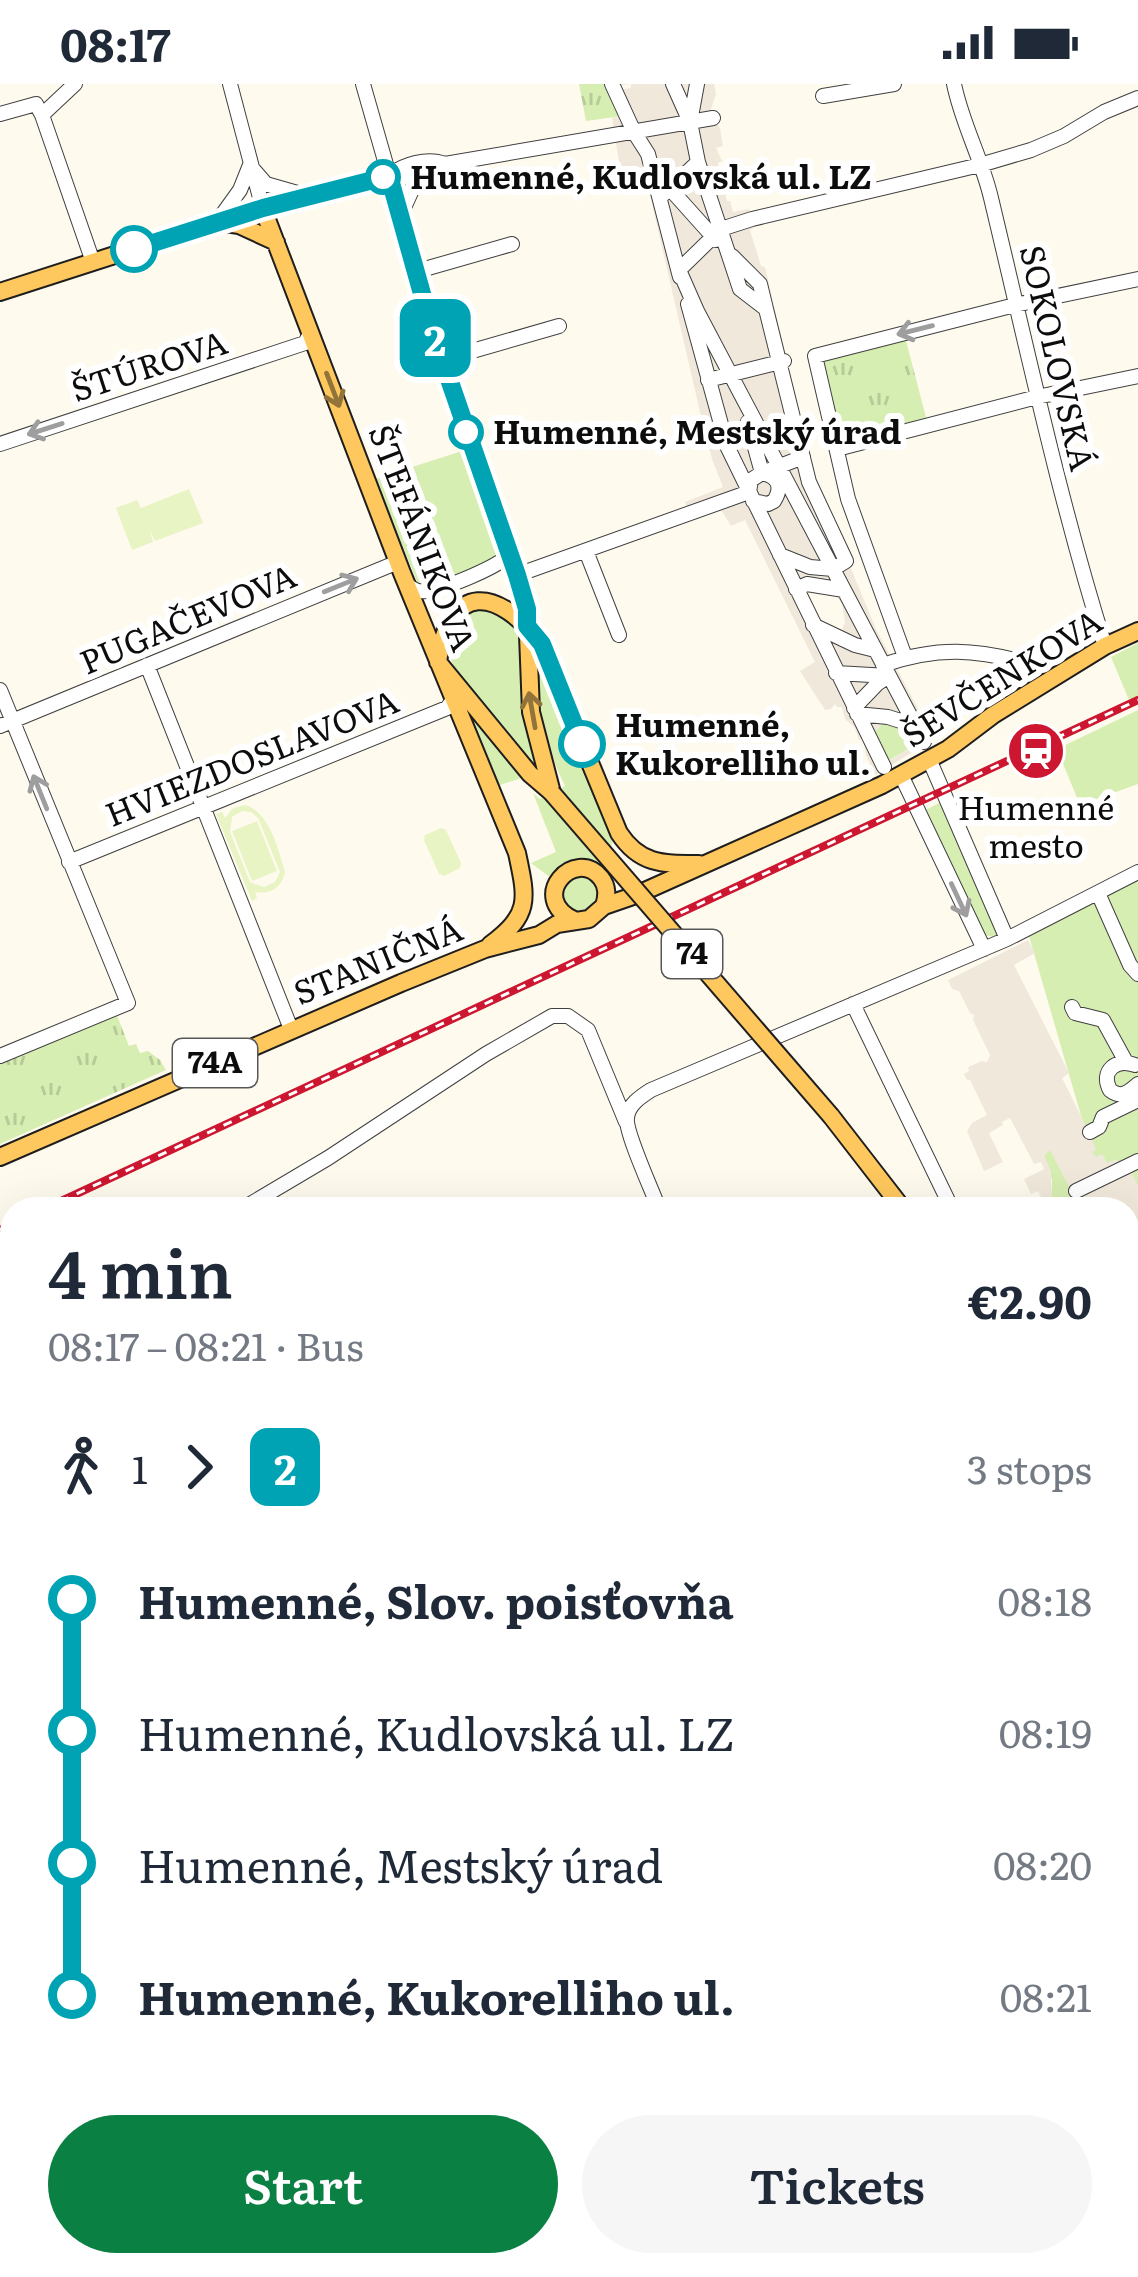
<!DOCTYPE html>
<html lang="en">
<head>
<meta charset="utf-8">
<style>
	:root { --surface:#fff; --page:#f6f6f7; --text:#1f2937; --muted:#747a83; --accent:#0b8043 }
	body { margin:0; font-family:Literata,serif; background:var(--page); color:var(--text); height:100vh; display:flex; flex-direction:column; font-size:45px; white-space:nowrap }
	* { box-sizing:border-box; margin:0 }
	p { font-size:39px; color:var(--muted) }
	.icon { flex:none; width:66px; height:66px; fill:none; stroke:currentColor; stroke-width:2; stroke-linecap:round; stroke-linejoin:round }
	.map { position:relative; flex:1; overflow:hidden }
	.panel { position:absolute; left:0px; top:1113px; width:1140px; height:1080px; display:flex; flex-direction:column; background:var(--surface); border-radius:36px 36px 0 0; box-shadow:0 12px 48px #0002 }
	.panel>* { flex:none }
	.badge { padding:0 24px; border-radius:18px; font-size:42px; line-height:78px }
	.map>.badge { position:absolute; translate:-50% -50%; box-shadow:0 0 0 6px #fff }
	.legs { display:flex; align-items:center; gap:18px; height:132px; padding:0 48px; font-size:39px }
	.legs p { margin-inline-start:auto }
	.headline { display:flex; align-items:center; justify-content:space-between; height:204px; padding:0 48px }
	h1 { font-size:66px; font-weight:600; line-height:90px }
	.cta { display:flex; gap:24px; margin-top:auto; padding:24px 48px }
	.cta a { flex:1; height:138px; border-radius:72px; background:var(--accent); color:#fff; font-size:48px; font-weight:600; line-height:138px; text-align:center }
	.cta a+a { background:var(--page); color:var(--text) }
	ul { padding:0 48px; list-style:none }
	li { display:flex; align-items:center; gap:42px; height:132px; font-size:45px }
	li i { display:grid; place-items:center; width:18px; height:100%; margin:0 15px; background:currentColor }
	li i::after { content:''; width:30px; height:30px; margin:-15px; border:9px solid; border-radius:50%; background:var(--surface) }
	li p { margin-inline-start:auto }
	li:first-child i { background:linear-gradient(#0000 50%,currentColor 0) }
	li:last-child i { background:linear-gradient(currentColor 50%,#0000 0) }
	.status { display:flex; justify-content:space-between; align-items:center; height:84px; padding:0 60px; background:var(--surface); direction:ltr }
	.status svg { height:33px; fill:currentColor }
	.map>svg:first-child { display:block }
	.industrial { fill:url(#industrial-grid) }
	.grass { fill:#d7eeb2 }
	.forest { fill:url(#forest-crowns) }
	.park { fill:url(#park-tufts) }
	.pitch { fill:#e9f4c5; fill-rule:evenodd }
	.plaza { fill:#f0e9db; fill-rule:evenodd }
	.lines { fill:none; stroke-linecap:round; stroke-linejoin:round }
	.minor-casing { stroke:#404040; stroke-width:16 }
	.major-casing { stroke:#1e1e1e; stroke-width:20 }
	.minor { stroke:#fff; stroke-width:14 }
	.major { stroke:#ffc85e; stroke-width:16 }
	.rail-casing { stroke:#cd1630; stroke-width:8 }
	.rail { stroke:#fff; stroke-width:3; stroke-dasharray:9; stroke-linecap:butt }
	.major-bridge-casing { stroke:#1e1e1e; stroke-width:20; stroke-linecap:butt }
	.major-bridge { stroke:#ffc85e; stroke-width:16 }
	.oneway { stroke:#9e9e9e }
	.oneway2 { stroke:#92743a }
	.line-1-casing { stroke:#fff; stroke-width:27 }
	.line-1 { stroke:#00a3b4; stroke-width:18 }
	.stop-1-dot { fill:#fff; stroke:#00a3b4; stroke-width:6 }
	.labels { text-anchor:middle; stroke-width:12; stroke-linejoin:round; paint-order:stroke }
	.shield { fill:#fff; stroke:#565656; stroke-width:3 }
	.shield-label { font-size:30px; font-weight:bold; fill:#0d0d0d }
	.stop-label { font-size:33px; font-weight:bold; fill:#0d0d0d; stroke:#fff; text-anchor:start }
	.street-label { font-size:33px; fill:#0d0d0d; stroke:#fff }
	.poi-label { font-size:33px; fill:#0d0d0d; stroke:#fff }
</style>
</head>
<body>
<div class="status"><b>08:17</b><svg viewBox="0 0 49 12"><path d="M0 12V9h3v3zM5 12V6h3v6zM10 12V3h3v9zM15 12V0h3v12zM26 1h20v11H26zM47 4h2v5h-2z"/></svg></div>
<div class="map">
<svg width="1138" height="2193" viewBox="0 0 1138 2193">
	<defs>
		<pattern id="industrial-grid" width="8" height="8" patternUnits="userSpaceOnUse" patternTransform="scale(3)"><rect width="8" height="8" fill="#ebe0ed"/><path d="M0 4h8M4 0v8" fill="none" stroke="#c8bfca"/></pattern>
		<pattern id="forest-crowns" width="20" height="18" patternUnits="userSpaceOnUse" patternTransform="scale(3)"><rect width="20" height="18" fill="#bce190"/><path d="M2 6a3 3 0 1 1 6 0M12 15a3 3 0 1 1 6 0" fill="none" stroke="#a0c07b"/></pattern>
		<pattern id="park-tufts" width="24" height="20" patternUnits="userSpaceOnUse" patternTransform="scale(3)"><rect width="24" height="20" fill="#d7eeb2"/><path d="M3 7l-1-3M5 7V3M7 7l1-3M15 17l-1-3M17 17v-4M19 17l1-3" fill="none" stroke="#b7cb98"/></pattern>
	</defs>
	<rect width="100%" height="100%" fill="#fffaee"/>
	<path class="industrial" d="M12,1415V2050L0,2068V1421Z
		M165,2181H665L659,2193H164Z"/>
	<path class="grass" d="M465,366L499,470L497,475L425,501L418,500L375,395Z
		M477,525L495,526L519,547L544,695C519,666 453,602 449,566C447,554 456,541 461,531Z
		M1138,559V612L1129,616L1111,573Z
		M535,566L614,751L611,764L597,785L555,797L531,779L556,768L533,709L540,715L565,702C540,650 538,623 535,566Z
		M464,623L522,694L497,702Z
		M1138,626V700L1080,721L1057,665Z
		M885,637L912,642L920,658L886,678L872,651Z
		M941,718L999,846L995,853L983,851L925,726Z
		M562 811a19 19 0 1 1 38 0a19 19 0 1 1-38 0Z
		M1138,796V1227L1128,1193V1125H1108L1029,852Z
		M1051,1065L1080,1123L1078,1125H1056L1051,1118L1052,1096L1044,1071Z
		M1128,1954L1138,1957V2084L1128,2089Z"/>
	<path class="forest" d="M12,2113V2181H95L94,2193H0V2139Z"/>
	<path class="park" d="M579,0H608L622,32L586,37Z
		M904,249L928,341L837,365L815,272Z
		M116,929L129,962L136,960L140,969L148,967L160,976L166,986L0,1060V978Z"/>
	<path class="pitch" d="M189,405L203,439L155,457L150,446L153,458L132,466L116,424L137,416L141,424Z
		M245,721C270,728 278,765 285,788C282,803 271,811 255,808L257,814L252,817L216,730L222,728L225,734L233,724ZM242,727L251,728L258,734L280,788L275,798L264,803L250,798L230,748L232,733Z
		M257,737L277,787L252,797L232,747Z
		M441,744L446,746L461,779L460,784L444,792L439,790L424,756L425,751Z"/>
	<path class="plaza" d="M608,0H630L618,2L619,6L631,4V0H714L716,10L711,25L713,34L720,44L723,62L716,64L722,77L718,79L727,117H730L733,128L749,125L754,144L750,146L761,182L765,183L815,397L876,545L934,655L875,691L866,671L863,655L859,656L855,644L845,635L842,623H837L835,620L831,625L825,626L800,587L815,578L745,436L731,442L718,421L687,423L685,418L723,403L712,375L700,328L646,94L622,97L612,34L621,32ZM811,505L836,512L842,520L845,538L841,549L826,543L810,522L806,513ZM885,637L911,642L920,658L887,678L872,651Z
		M1028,856L1035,869L1014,881L1069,989L1062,994L1090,1050L1096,1066L1092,1068L1096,1073L1102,1070L1107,1079L1116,1075L1120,1082H1129L1138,1102V1134L1128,1139V1125H1078L1079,1122L1050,1066L1044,1071L1051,1088V1117L1056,1125H1047L1038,1107L1031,1110L1024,1095L1044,1085L1041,1078L1034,1080L1010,1034L1002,1038L1003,1041L989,1049L1003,1078L984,1087L967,1047L972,1039L987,1031L970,996H967L964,990L969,987L968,983L982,977L987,978L990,971L973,936L974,931L970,929L959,907L952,905L948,896Z
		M1128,1157L1130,1161L1138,1158V1211L1132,1214L1138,1219V1250L1135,1265L1138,1293L1136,1326L1128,1310Z"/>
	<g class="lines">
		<g class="minor-casing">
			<path id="minor" d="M230,0L263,125
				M363,0L389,91
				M612,0L634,48L648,70L680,193
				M673,0L690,38L698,78L740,205L766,225L809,398L846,477L833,485L924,658
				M954,0C962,40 982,75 991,114C1027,264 1059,415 1105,562
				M823,12L894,0
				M0,30L36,20L42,31L93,178
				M42,31L75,0
				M690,38L697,0
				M253,85L266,100L308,112
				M655,88L716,156
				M389,91C405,80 427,73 445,80L713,34
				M389,91C407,96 433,95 445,80
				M664,110L698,78
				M401,130L412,106L426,90
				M217,138L240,106L250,81
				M732,172L760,200L766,225
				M414,188L512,160
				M688,220L727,362L884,683
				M441,276L559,242
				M708,296L784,277
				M748,338L762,389L803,373
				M0,360L305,259L310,250
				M837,365L1037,313L1138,292
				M586,467L619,551
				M780,471L810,483L833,485
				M833,485L697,227L679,186L721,145L752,135L980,81L1031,66L1064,52L1104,28L1138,14
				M517,491L749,408L751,396L762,389C778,392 783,403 774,417L768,420L753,417
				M407,501C415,506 416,508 426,507C445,505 498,483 510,470
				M796,505L807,500L844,506
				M813,541L855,561L875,566
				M905,573L848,415L815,272L1015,221L1138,195
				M147,581L291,945
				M883,581C938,562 976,565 1031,580
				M836,589L889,592
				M0,606L128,919L0,972
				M854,624L878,599L889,592
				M857,630L888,633L916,642
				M0,642L398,478
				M929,675L1007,855
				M901,691L984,865
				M69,778L447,624L453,616
				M1098,809L1130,881L1138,890
				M853,920L952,1125
				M1072,923L1075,929L1103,936L1126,978
				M1135,981C1116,974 1100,987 1110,1006C1121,1015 1129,1008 1138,1000
				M1090,1048L1099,1043L1103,1033L1138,1016
				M1076,1107L1138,1077
				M242,1125L328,1074L486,970L552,932H568L588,946L626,1038
				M659,1125C653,1108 625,1048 627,1034C628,1021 640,1013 651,1006L1007,855L1138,788
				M0,1225L12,1218
				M0,1353L12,1380
				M1128,1711L1138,1724
				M1128,1831L1138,1818
				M1128,1942L1138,1944
				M1128,2169L1138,2164
				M975,2183L980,2193
				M653,2193L659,2181
				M884,2193L888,2181
				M1098,2193L1107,2181"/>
		</g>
		<g class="major-casing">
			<path id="major" d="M263,125L402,489L517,769C527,816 531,830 490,861
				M226,139L239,141L276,158
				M0,208L217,138L389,91L441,276L527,525L531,628L552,709
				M551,708L530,690L438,578C450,497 498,503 541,560L619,749C640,781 663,780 699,780
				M574,836C527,814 575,762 601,794C608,803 607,812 604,822
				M831,1032L903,1125
				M0,1073L401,899L485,865L539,851L557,840L589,835L604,822L636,811L882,701L948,665L993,631L1105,562L1138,547
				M1128,1535L1138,1534"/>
		</g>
		<use href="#minor" class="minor"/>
		<use href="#major" class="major"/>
		<g class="rail-casing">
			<path id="rail" d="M44,1125L1138,616
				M0,1146L12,1140"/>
		</g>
		<use href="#rail" class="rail"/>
		<g class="major-bridge-casing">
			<path id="major-bridge" d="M552,709L831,1032"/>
		</g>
		<use href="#major-bridge" class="major-bridge"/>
	</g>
	<defs><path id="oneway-shaft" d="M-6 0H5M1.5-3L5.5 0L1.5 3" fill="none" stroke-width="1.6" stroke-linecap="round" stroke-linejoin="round" transform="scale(3)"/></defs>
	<g class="oneway">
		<use href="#oneway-shaft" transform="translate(915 246) rotate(166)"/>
		<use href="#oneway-shaft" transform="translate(45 345) rotate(162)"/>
		<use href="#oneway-shaft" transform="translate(341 501) rotate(-22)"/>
		<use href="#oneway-shaft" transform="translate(40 708) rotate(-112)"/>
		<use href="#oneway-shaft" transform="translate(959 816) rotate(65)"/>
	</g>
	<g class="oneway2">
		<use href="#oneway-shaft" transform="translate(333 306) rotate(69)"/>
		<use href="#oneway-shaft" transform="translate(532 626) rotate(-100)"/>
	</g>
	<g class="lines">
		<g class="line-1-casing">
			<path id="line-1" d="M134,165L263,124L389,92L433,249L517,491L527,525V542L542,560L582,660"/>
		</g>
		<use href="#line-1" class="line-1"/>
	</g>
	<defs>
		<g id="station-disc" transform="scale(3)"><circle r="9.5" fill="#cd1630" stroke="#fff"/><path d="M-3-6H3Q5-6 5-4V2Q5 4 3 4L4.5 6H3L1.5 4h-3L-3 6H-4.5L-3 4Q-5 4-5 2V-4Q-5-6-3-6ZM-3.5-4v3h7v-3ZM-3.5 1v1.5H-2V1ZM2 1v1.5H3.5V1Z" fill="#fff"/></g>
	</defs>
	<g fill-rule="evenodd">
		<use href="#station-disc" x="1036" y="667"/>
	</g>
	<g class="stop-1-dot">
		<circle cx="383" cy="93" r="15"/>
		<circle cx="134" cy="165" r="21"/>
		<circle cx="466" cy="348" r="15"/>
		<circle cx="582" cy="660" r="21"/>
	</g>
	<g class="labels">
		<g class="shield">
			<rect x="662" y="846" width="60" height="48" rx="9"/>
			<rect x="173" y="955" width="84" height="48" rx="9"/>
		</g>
		<g class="shield-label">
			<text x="692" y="880">74</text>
			<text x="215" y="989">74A</text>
		</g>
		<g class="stop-label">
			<text x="410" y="105">Humenné, Kudlovská ul. LZ</text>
			<text x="493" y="360">Humenné, Mestský úrad</text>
			<text x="615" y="653">Humenné,<tspan x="615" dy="38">Kukorelliho ul.</tspan></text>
		</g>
		<g class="street-label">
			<text transform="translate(1057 274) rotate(77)" y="12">SOKOLOVSKÁ</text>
			<text transform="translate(149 282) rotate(-18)" y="12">ŠTÚROVA</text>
			<text transform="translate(422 454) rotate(69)" y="12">ŠTEFÁNIKOVA</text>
			<text transform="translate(188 535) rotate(-23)" y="12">PUGAČEVOVA</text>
			<text transform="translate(1002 594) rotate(-32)" y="12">ŠEVČENKOVA</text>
			<text transform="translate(252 674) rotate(-22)" y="12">HVIEZDOSLAVOVA</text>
			<text transform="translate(378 877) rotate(-22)" y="12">STANIČNÁ</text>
		</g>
		<g class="poi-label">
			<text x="1036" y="736">Humenné<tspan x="1036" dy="38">mesto</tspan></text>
		</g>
	</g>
</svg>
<b class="badge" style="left:435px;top:254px;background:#00a3b4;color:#fff">2</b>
<section class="panel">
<div class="headline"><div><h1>4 min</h1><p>08:17 – 08:21 · Bus</p></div><b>€2.90</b></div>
<div class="legs"><svg class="icon" aria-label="walk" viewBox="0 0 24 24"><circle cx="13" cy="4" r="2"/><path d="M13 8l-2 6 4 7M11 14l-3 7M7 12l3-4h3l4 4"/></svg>1<svg class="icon" aria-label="forward" viewBox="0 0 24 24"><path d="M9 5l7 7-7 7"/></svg><b class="badge" style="background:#00a3b4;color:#fff">2</b><p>3 stops</p></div>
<ul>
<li><i style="color:#00a3b4"></i><b>Humenné, Slov. poisťovňa</b><p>08:18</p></li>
<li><i style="color:#00a3b4"></i><span>Humenné, Kudlovská ul. LZ</span><p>08:19</p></li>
<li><i style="color:#00a3b4"></i><span>Humenné, Mestský úrad</span><p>08:20</p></li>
<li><i style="color:#00a3b4"></i><b>Humenné, Kukorelliho ul.</b><p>08:21</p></li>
</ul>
<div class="cta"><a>Start</a><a>Tickets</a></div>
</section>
</div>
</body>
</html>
